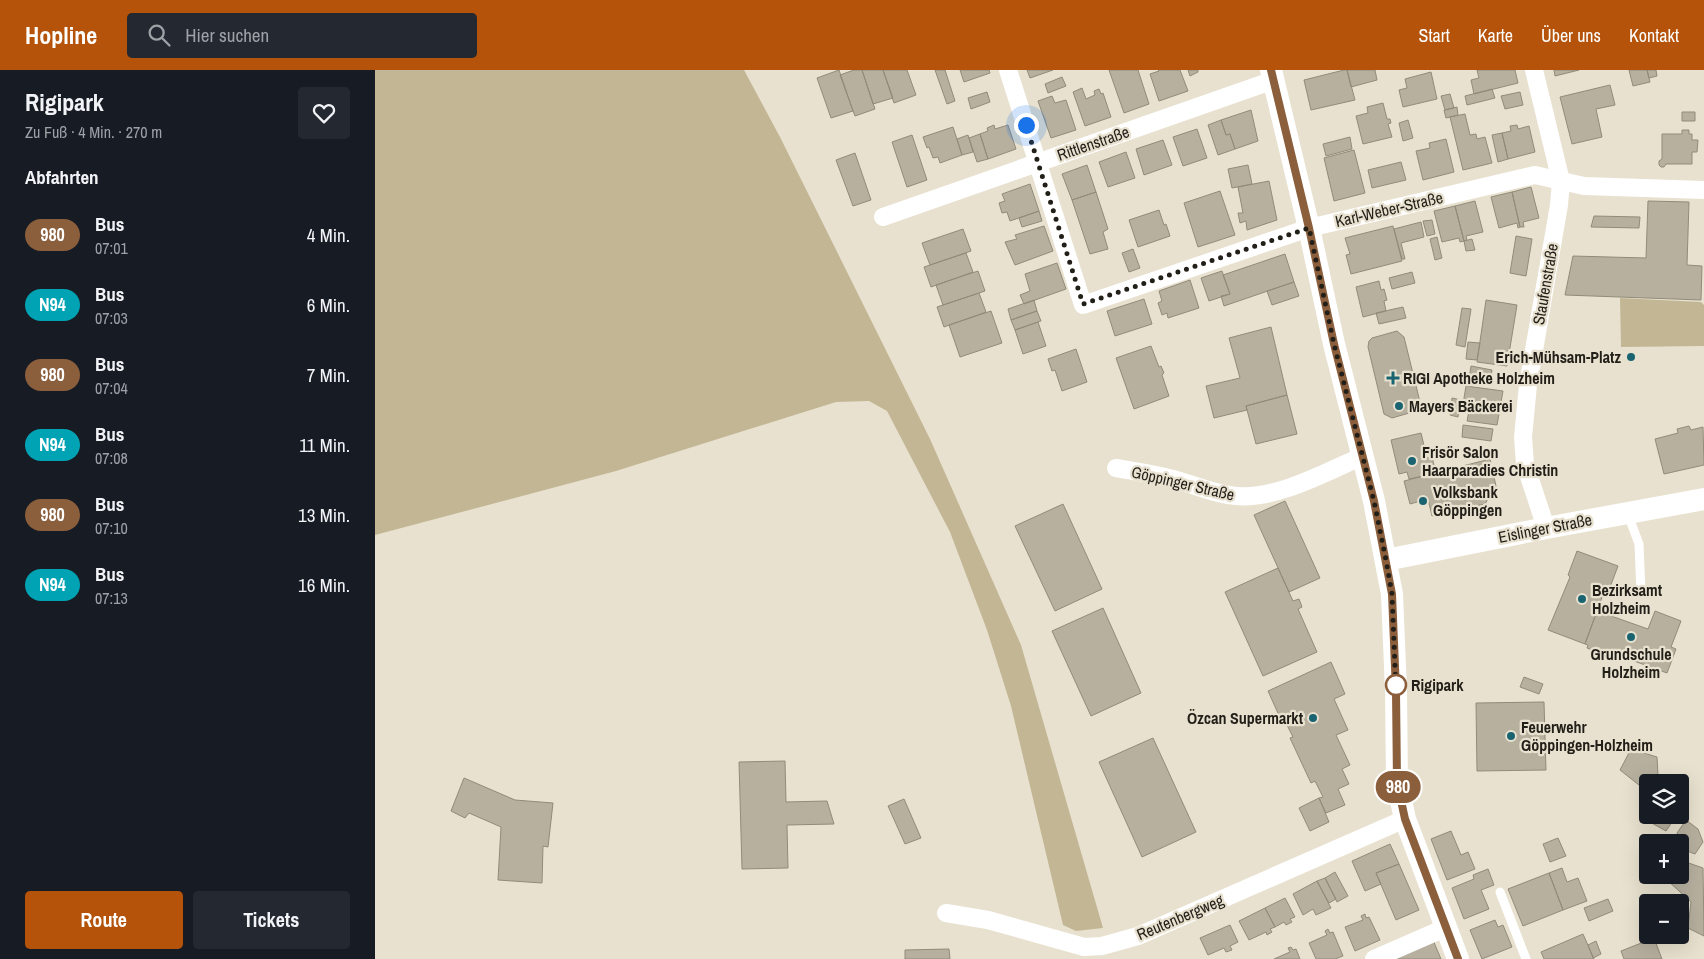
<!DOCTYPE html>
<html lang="de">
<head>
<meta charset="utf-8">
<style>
	:root { --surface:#171b24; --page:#242831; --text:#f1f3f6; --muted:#9ea1a6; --accent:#b45309 }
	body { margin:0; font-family:"Archivo Narrow",sans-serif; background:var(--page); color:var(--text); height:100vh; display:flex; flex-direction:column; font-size:19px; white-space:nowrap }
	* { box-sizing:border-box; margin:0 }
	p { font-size:16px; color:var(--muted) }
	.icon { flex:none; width:28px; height:28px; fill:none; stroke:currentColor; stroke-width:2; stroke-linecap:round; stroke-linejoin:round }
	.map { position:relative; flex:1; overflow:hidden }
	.details { display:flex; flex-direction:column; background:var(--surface); width:375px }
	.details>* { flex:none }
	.badge { padding:0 10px; border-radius:16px; font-size:18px; line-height:32px }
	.tools { position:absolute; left:1264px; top:704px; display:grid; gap:10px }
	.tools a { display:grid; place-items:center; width:50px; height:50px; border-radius:5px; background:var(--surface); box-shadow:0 5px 20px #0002; font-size:25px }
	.you { position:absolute; width:25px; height:25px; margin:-12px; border:4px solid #fff; border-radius:50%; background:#1a73e8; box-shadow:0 0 0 8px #1a73e833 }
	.map>.badge { position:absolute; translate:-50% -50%; box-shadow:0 0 0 2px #fff }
	h2 { padding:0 25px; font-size:19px; line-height:45px }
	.round { display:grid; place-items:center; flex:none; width:52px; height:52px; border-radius:5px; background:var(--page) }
	.headline { display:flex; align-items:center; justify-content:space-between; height:85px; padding:0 25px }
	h1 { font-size:24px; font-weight:700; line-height:38px }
	.cta { display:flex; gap:10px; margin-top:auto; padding:10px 25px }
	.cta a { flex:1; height:58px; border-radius:5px; background:var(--accent); color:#fff; font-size:20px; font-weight:700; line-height:58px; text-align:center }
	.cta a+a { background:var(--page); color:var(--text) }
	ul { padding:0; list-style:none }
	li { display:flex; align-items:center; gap:15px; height:70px; padding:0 25px }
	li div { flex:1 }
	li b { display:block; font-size:19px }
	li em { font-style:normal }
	li .badge { min-width:55px; font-weight:700; text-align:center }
	header { display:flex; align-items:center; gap:30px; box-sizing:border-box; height:70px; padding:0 25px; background:var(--accent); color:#fff }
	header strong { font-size:24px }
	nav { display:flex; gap:28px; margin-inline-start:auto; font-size:18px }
	.search { width:350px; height:45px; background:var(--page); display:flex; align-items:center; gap:12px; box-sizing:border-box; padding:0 18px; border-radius:5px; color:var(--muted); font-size:19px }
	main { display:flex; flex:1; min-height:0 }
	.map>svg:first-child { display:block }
	.green { fill:#c3b694 }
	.building { fill:#b7b09f; stroke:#918b7a }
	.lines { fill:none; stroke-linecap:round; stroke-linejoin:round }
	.service { stroke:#fff; stroke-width:9 }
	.minor { stroke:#fff; stroke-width:18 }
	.tertiary { stroke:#fff; stroke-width:22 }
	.line-casing { stroke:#fff; stroke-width:11 }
	.line { stroke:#8b5e3c; stroke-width:8 }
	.walk { stroke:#221f19; stroke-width:5; stroke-dasharray:0 9 }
	.poi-dot { fill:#196470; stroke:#e8e1cf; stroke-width:2 }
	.stop-dot { fill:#fff; stroke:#8b5e3c; stroke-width:2.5 }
	.labels { text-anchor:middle; stroke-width:4.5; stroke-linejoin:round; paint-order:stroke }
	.street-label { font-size:16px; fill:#221f19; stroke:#e8e1cf }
	.poi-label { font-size:16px; font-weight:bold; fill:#221f19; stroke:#e8e1cf; text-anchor:start }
	.stop-label { font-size:16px; font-weight:bold; fill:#221f19; stroke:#e8e1cf; text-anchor:start }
</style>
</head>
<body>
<header>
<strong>Hopline</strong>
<div class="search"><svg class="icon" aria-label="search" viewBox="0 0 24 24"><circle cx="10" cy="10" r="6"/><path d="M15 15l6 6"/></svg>Hier suchen</div>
<nav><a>Start</a><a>Karte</a><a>Über uns</a><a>Kontakt</a></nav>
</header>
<main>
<section class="details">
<div class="headline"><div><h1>Rigipark</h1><p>Zu Fuß · 4 Min. · 270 m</p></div><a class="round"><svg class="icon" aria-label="heart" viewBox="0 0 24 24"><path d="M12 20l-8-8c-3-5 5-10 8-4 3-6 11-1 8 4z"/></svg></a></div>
<h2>Abfahrten</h2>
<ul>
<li><span class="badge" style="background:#8b5e3c;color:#fff">980</span><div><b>Bus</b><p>07:01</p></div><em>4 Min.</em></li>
<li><span class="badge" style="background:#00a3b4;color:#fff">N94</span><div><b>Bus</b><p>07:03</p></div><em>6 Min.</em></li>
<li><span class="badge" style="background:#8b5e3c;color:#fff">980</span><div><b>Bus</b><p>07:04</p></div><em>7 Min.</em></li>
<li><span class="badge" style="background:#00a3b4;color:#fff">N94</span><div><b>Bus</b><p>07:08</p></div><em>11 Min.</em></li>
<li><span class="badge" style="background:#8b5e3c;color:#fff">980</span><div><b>Bus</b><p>07:10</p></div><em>13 Min.</em></li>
<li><span class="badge" style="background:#00a3b4;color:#fff">N94</span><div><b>Bus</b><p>07:13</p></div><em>16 Min.</em></li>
</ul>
<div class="cta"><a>Route</a><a>Tickets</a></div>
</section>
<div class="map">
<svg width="1329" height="889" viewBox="0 0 1329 889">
	<rect width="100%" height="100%" fill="#e8e1cf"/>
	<path class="green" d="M0,0H369L406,69L555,369L646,575L728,858L701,861L688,855L636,636L612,560L575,462L512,341L494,331L461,332L241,401L0,465Z
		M1245,228L1326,232L1329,235V276L1246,277Z"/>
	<path class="building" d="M464,0L478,41L456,48L442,8Z
		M479,0H487L500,39L480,46L465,5Z
		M487,0H508L518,28L498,34Z
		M508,0H532L541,25L519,33Z
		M560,0H570L580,31L572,34Z
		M585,0H614L615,3L589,12Z
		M652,0H678L655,8Z
		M734,0H763L774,34L749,43Z
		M783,0H805L813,21L784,31L775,4L784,1Z
		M813,0H823V2L815,6Z
		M969,0H972L980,30L936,40L929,10Z
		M972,0H1000L1002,10L976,17Z
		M1102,0H1140L1143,13L1099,24L1096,10L1104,8Z
		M1179,0H1204L1180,6Z
		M1254,0H1272L1275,12L1258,16Z
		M1272,0H1281L1282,6L1274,8Z
		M1056,2L1062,29L1028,37L1024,20L1032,18L1030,9Z
		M687,7L691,16L673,23L670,14Z
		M1235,15L1240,35L1221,39L1227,67L1197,74L1185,27Z
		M707,18L711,29L720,25L719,21L724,19L726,24L728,23L736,47L710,56L698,22Z
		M1117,19L1120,28L1092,35L1090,26Z
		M612,22L615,32L596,39L593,28Z
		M1145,22L1148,35L1130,39L1126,26Z
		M1075,24L1079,38L1070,40L1066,26Z
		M677,26L680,33L691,30L701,60L676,68L663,31Z
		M1008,33L1012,49H1015L1016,53L1013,54L1017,67L988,74L981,46L993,43L992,37Z
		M1082,37L1083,45L1071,48L1069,40Z
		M876,40L883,71L860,79L855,64L851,65L846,50Z
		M1307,42H1320V51H1307Z
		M1090,44L1095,65L1101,64L1102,69L1110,67L1117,93L1088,100L1075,47Z
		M846,50L851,65L855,64L860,79L843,85L833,55Z
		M1033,50L1038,68L1028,71L1024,53Z
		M619,55L620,59L633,55L641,79L613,89L605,64L613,61L612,58Z
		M1142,55L1143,59L1154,56L1160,82L1133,89L1127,63L1136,61L1135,56Z
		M578,57L587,85L565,93L563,87L558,88L554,77L552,78L548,67Z
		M822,59L832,88L808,96L798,67Z
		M1307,60H1314V64H1317V70H1323L1322,82H1317V94H1291L1289,97H1286L1284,95V91L1287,89V64H1307Z
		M1127,63L1133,89L1123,92L1117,65Z
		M605,64L613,89L602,92L594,68Z
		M537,65L552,110L532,117L517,72Z
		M593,65L598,82L587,85L582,69Z
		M975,67L977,79L951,86L948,74Z
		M1071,69L1079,102L1048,110L1041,81L1055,78L1054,73Z
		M788,70L797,95L769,105L761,79Z
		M979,80L990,123L959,131L949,88Z
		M751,82L760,108L733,117L724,92Z
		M480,83L496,130L478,136L461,90Z
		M1026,92L1031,110L997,118L993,100Z
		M712,95L721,122L697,130L687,104Z
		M873,95L877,114L857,118L853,99Z
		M894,111L902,150L872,160L871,151L865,153L863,143H868L863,117Z
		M655,114L664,141L635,151L632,142L627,143L624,133L630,131L627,124Z
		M1156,117L1164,148L1148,152L1149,157H1145L1137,122Z
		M845,121L860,165L823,177L809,133Z
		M721,122L733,159L728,162L733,179L715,184L697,130Z
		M1137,122L1145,157L1143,158L1142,153L1124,158L1116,127Z
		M1100,131L1108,162L1091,166L1092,170L1089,171L1080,136Z
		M1273,131L1314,132L1312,195L1327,196L1326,230L1190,225L1198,186L1271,188Z
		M1080,136L1089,171L1085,172L1084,168L1067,172L1059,141Z
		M784,140L789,155L791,154L795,166L763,177L754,150Z
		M664,141L667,151L647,157L644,148Z
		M1219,146L1265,147L1264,158L1216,157Z
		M1057,150L1060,164L1052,166L1048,151Z
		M1046,152L1049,167L1026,173L1030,189H1027L1019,159Z
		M669,156L678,181L640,195L630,172L642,169L640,165Z
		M1018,156L1027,191L976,204L971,185L975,184L970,168Z
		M588,159L596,181L555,195L547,173Z
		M1141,166L1157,169L1151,206L1135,203Z
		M1062,167L1067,188L1060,190L1055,169Z
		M1097,169L1100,180L1091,181L1089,171Z
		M758,179L765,198L754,202L747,183Z
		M591,183L598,202L556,217L549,197Z
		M910,184L919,212L849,236L846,226L855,224L848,205Z
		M682,193L691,219L649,234L645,225L655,221L650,204Z
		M603,201L610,221L568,235L561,215Z
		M847,201L855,224L834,231L826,208Z
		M1037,202L1040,213L1017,219L1014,208Z
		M815,210L824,238L793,248L792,243L787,245L783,233L787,231L784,221Z
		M1004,211L1006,220L1009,219L1012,230L1009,231L1011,241L988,247L981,217Z
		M919,212L924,226L897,235L892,221Z
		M604,223L611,242L569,257L562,237Z
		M769,229L777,254L740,266L732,241Z
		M659,230L662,241L636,250L633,239Z
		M1111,230L1142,235L1132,296L1102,292Z
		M1028,237L1031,248L1004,254L1001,243Z
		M1087,238L1096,239L1090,277L1081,275Z
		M616,241L627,273L585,287L574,255Z
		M662,241L666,251L640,260L636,250Z
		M663,252L671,276L648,284L640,260Z
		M896,257L912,325L871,336L872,340L839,348L831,316L865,308L854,268Z
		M1022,261L1029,267L1045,332L1044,338L1041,341L1017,348L1009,344L993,277L994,271L997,268Z
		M1093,272L1105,273L1102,290L1091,289Z
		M776,276L784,297L786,296L789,303L787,305L794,326L759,339L741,288Z
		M701,279L712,312L687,321L680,300L677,301L673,289Z
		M1096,296L1117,300L1115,312L1094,309Z
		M1091,316L1128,321L1122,355L1092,351L1095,336L1088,334Z
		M912,325L922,364L881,374L871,336Z
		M1077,328L1086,330L1083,347L1075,345Z
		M1088,355L1118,359L1116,371L1087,367Z
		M1314,356L1316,360L1328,357L1329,395L1289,404L1280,369L1303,363L1302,359Z
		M1046,363L1052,388L1057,387L1059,395L1051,397L1053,405L1034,409L1032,402L1024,404L1016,370Z
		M1115,389L1121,416L1110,434L1095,437L1096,441L1069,447L1068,443L1057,446L1053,429L1035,434L1029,411Z
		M910,431L945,508L914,522L879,445Z
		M688,434L727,519L680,541L640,456Z
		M1202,481L1243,496L1234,520L1230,519L1210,574L1173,560L1195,507L1193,505Z
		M903,498L918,531L924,529L927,537L923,539L942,582L888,606L850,522Z
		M728,538L766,623L716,646L677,561Z
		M1222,541L1273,559L1280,541L1306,551L1296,577L1301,579L1292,603L1226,579L1225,583L1212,578L1213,575L1210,574Z
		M956,592L970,624L959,629L973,660L961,665L975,695L967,699L974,714L963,719L970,735L951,743L944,728L948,727L940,711L936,713L915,668L918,667L910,651L907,652L893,621Z
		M1149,607L1168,614L1164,624L1145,617Z
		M1169,632L1171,700L1102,701L1101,633Z
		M778,668L821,762L767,787L724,692Z
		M1256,679L1282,687L1283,705H1296L1299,712H1272V745H1302L1291,761L1266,747L1269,719L1245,700Z
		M410,691L411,732L452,731L459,754L412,755L413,798L367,799L364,692Z
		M89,708L140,730L178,733L173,777L168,776L167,813L123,810L126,757L94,743L90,748L76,741Z
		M944,728L954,752L935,761L924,738Z
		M529,729L546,768L530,774L513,736Z
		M1311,750L1323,759L1328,772L1320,784L1307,779L1302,763Z
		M1076,761L1086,785L1093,782L1100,799L1072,810L1056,769Z
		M1183,768L1191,786L1175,792L1168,774Z
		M1015,774L1024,794L1001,803L1006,814L990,821L977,791Z
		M1305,790L1328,798L1329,866L1313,858L1316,832L1292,810L1294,805H1305Z
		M1024,794L1044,840L1021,850L1001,803Z
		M1187,798L1192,812L1203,808L1212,831L1188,840L1174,803Z
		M1113,799L1119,815L1106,820L1114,839L1089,849L1077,818L1099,809L1098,805Z
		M960,802L973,826L962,832L950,808Z
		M1174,803L1188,840L1148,856L1133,819Z
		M950,808L961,829L954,833L942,811Z
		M942,811L956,838L941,845L938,839L928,845L918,824Z
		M910,828L920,847L915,849L917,852L911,855L909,852L900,857L890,838Z
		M1233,829L1238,841L1214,851L1209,838Z
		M890,838L900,857L895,859L897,862L892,865L891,862L874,870L864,851Z
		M990,844L991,848L994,847L1005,870L980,881L970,857L988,850L986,846Z
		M1120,850L1123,857L1128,855L1137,877L1107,889L1095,860Z
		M855,855L863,872L855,876L857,880L851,882L849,878L833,885L825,868Z
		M953,859L955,863L958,862L968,886L960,889H941L934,873L952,865L950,861Z
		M1208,864L1219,889H1169L1166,882Z
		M1279,868L1287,889H1249L1246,881Z
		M1058,870L1066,889H1023L1021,886Z
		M1221,871L1226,884L1218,888L1213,875Z
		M916,877L918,880L921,879L925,889H899L915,882L913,878Z
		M574,879L575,889H530V880Z"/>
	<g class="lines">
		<path class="service" d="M1252,442L1264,474L1266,523
			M1125,822L1151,889"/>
		<path class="minor" d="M633,0L708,235L934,158L1160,105L1209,116L1329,120
			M1159,0L1186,111L1184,135L1153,315L1148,367L1150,394L1171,458
			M508,147L899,10
			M741,398C759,401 777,404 794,408C816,413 837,424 861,426C901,430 951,402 988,386
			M571,843L613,850L709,877L727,876L763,866L1030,749
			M999,889L1070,858"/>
		<path class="tertiary" d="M896,0L934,158L959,274L999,431L1017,524L1021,621L1022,712L1030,749L1083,889
			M1011,490L1171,458L1329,429"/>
	</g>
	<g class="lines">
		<g class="line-casing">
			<path id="line" d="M896,0L934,158L959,274L999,431L1017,524L1021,621L1022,712L1030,749L1083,889"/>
		</g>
		<use href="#line" class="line"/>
		<path class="walk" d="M651,55L708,234L934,158L959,274L999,431L1011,490L1017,524L1021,621V615"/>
	</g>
	<g class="poi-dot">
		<circle cx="1256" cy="287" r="5"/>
		<path d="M1015.5 300.5h5v5h5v5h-5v5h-5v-5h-5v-5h5z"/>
		<circle cx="1024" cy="336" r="5"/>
		<circle cx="1037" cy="391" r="5"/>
		<circle cx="1048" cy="431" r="5"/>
		<circle cx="1207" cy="529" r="5"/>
		<circle cx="1256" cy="567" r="5"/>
		<circle cx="938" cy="648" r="5"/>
		<circle cx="1136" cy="666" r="5"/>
	</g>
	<circle class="stop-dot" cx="1021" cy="615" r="10"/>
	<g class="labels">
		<g class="street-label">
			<text transform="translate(718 73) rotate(-19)" y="6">Rittlenstraße</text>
			<text transform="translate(1014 139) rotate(-13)" y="6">Karl-Weber-Straße</text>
			<text transform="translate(1170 214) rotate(-80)" y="6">Staufenstraße</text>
			<text transform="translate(808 413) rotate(13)" y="6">Göppinger Straße</text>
			<text transform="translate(1170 458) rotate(-11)" y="6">Eislinger Straße</text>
			<text transform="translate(805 847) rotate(-23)" y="6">Reutenbergweg</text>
		</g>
		<g class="poi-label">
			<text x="1246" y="293" text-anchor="end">Erich-Mühsam-Platz</text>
			<text x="1028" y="314">RIGI Apotheke Holzheim</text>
			<text x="1034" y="342">Mayers Bäckerei</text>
			<text x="1047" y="388">Frisör Salon<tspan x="1047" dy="18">Haarparadies Christin</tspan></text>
			<text x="1058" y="428">Volksbank<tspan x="1058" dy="18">Göppingen</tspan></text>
			<text x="1217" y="526">Bezirksamt<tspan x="1217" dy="18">Holzheim</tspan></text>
			<text x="1256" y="590" text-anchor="middle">Grundschule<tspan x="1256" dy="18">Holzheim</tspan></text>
			<text x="928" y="654" text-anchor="end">Özcan Supermarkt</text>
			<text x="1146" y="663">Feuerwehr<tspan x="1146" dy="18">Göppingen-Holzheim</tspan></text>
		</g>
		<g class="stop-label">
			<text x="1036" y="621">Rigipark</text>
		</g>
	</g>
</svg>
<div class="tools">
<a><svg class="icon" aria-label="layers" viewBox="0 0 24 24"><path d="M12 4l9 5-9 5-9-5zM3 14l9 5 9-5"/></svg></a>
<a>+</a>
<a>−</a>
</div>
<div class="you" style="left:651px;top:55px"></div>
<b class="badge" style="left:1023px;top:717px;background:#8b5e3c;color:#fff">980</b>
</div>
</main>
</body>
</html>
